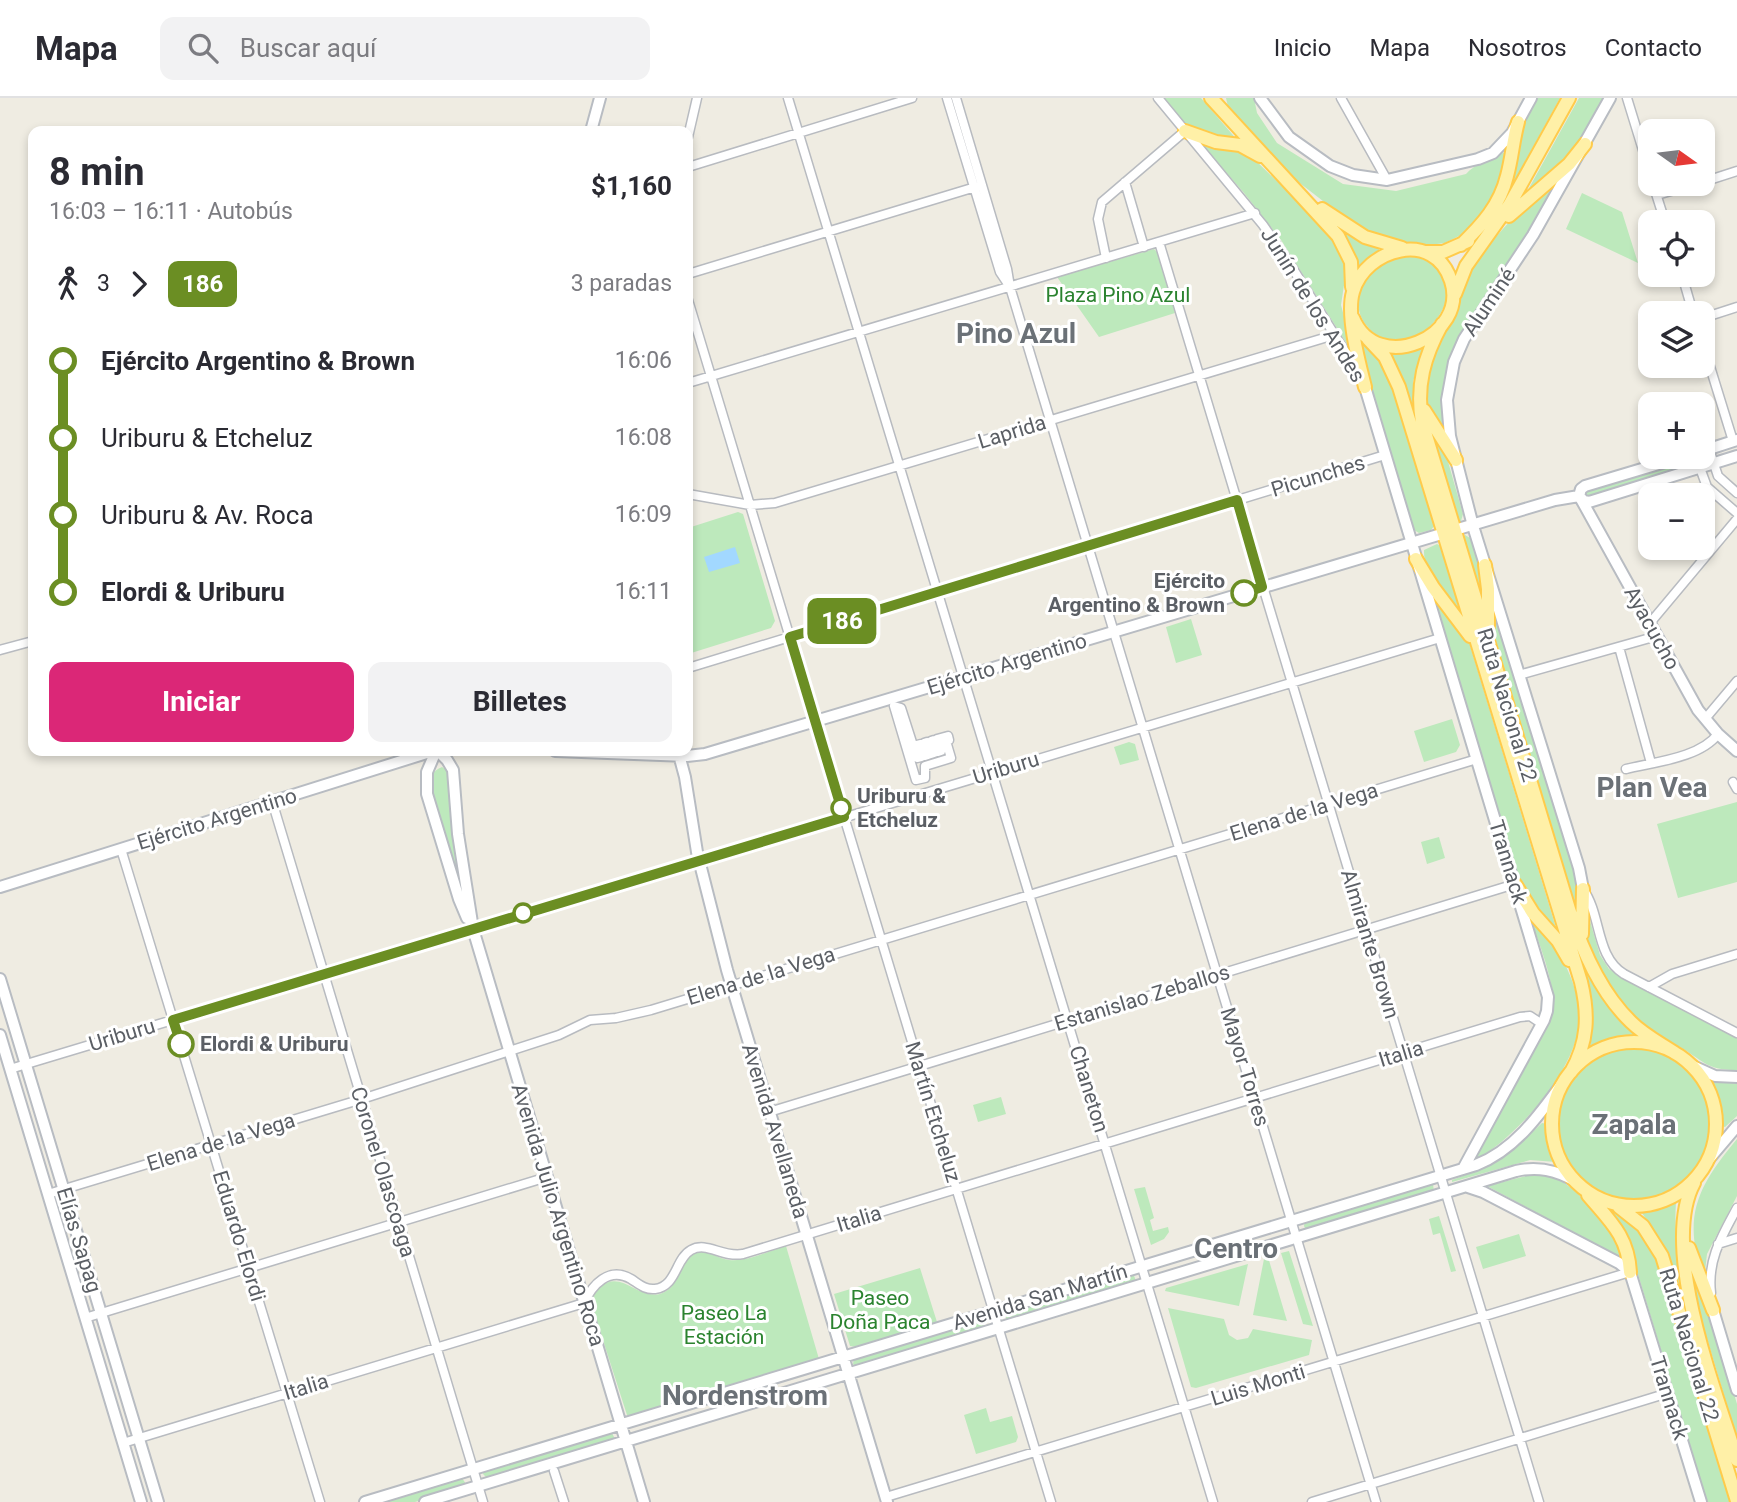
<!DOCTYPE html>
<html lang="es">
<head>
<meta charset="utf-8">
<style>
	:root { --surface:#fff; --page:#f2f2f3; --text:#2b2b33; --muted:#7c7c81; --line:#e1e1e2; --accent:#db2777 }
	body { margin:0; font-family:Roboto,sans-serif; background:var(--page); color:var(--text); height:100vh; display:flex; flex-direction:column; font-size:26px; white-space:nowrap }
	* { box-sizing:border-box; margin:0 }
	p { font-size:23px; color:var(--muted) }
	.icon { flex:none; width:38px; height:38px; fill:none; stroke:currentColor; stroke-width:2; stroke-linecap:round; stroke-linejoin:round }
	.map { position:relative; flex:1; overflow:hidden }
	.sheet { position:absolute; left:28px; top:28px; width:665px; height:630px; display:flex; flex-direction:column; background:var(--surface); border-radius:14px; box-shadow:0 4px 10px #0003 }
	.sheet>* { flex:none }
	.badge { padding:0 14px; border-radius:10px; font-size:24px; line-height:46px }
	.needle { width:46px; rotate:104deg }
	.buttons { position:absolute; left:1638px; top:21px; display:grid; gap:14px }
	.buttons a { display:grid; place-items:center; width:77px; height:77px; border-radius:14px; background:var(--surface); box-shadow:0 4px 10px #0003; font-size:35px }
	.map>.badge { position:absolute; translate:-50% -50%; box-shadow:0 0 0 4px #fff }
	.legs { display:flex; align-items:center; gap:10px; height:77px; padding:0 21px; font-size:23px }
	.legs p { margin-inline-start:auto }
	.overview { display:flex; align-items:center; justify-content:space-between; height:119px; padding:0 21px }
	h1 { font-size:38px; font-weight:700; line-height:52px }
	.action { display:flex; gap:14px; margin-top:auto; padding:14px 21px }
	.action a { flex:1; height:80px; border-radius:14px; background:var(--accent); color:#fff; font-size:28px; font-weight:700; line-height:80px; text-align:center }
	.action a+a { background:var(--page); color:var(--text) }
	ul { padding:0 21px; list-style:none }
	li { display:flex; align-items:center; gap:24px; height:77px; font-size:26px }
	li i { display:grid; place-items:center; width:10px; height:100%; margin:0 9px; background:currentColor }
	li i::after { content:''; width:18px; height:18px; margin:-9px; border:5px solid; border-radius:50%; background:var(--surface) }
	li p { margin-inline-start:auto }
	li:first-child i { background:linear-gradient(#0000 50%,currentColor 0) }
	li:last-child i { background:linear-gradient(currentColor 50%,#0000 0) }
	header { display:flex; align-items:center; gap:42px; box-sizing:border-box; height:98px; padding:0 35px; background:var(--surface); border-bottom:2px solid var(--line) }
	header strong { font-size:33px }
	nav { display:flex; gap:38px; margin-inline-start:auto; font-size:24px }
	.search { width:490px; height:63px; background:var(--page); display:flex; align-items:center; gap:18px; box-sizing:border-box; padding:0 24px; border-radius:14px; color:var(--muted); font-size:26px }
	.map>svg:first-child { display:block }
	.green { fill:#bde9bc }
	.water { fill:#a2d8ff }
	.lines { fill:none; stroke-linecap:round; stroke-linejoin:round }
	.street-casing { stroke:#b8bbc0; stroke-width:11 }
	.secondary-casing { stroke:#b8bcc2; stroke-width:14 }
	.primary-casing { stroke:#ffcb4b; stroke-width:16 }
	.street { stroke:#fff; stroke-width:8 }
	.secondary { stroke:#fff; stroke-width:10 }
	.primary { stroke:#fff0a7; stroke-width:12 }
	.line-1-casing { stroke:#fff; stroke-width:16 }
	.line-1 { stroke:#6b8e23; stroke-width:10 }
	.stop-1-dot { fill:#fff; stroke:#6b8e23; stroke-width:3.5 }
	.labels { text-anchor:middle; stroke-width:6; stroke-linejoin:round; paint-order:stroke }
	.park-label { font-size:21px; fill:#2b832f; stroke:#fff }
	.street-label { font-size:21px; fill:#5b5f65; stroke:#fff }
	.stop-label { font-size:21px; font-weight:bold; fill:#5b5f65; stroke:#fff; text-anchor:start }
	.district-label { font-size:28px; font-weight:bold; fill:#6b7177; stroke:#fff }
</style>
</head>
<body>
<header>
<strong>Mapa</strong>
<div class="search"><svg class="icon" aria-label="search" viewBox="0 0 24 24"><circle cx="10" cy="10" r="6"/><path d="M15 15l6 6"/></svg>Buscar aquí</div>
<nav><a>Inicio</a><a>Mapa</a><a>Nosotros</a><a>Contacto</a></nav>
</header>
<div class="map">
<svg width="1737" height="1404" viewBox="0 0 1737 1404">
	<rect width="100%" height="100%" fill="#efece2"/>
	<path class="green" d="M1164,0H1201L1238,43L1217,40L1189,30Z
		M1226,0H1254L1257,15L1277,45L1343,86L1396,93L1466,76C1474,66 1493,60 1505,54L1507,55L1497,93L1478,122L1459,138L1445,145L1429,147L1413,146L1388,141L1365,133L1350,124L1292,79L1228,9Z
		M1536,0H1560L1509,93L1502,110L1498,108L1521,29Z
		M1579,0H1605L1571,57L1524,99Z
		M1197,41L1234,50L1250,57L1323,128L1334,142L1345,163L1346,174L1341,207L1354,257L1281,142L1244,95Z
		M1562,77L1524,144L1452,255L1442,298L1446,340C1438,326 1428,312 1426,296C1424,272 1437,251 1448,231C1458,211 1462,190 1473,171C1496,133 1528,104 1562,77Z
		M1582,95L1622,114L1638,165L1566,131Z
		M1332,124L1379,149V153L1357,171L1350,147Z
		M1154,151L1158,155L1175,215L1099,239L1057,179Z
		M1409,157C1498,174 1410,284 1367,228C1357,216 1356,202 1362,188C1369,168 1390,161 1409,157Z
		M1360,243C1397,263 1423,384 1435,427L1431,432L1419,435L1414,432L1367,282Z
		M1420,250L1422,253L1413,284L1414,318L1390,257Z
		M1428,328L1447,360L1463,416L1461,423H1457Z
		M1684,362L1687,368L1588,399L1586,397L1588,392Z
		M738,414L743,416L775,523L771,530L688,556V430Z
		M1465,437L1470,440L1482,477L1484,518L1461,441Z
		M1437,446L1442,449L1463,520C1448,502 1423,476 1424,452Z
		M1433,496L1469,544L1557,833L1542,820L1518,781Z
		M1492,504L1576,778L1579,827L1492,536Z
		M1191,521L1202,557L1176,565L1166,529Z
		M1452,621L1460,647L1456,654L1424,664L1414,633Z
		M1129,644L1135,646L1139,662L1120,667L1114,649Z
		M442,669L451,675L462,793L431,697C430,685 429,674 442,669Z
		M1737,704V784L1678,800L1657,726Z
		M1439,739L1445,760L1427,766L1421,744Z
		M1585,806L1600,857L1609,871L1737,940V972C1704,972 1704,962 1678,948C1672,944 1665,942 1659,938C1628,920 1597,879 1587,844C1584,832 1585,818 1585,806Z
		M1529,816C1554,847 1573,870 1579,910C1587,962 1517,1040 1474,1063L1549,924C1562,896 1538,845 1529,816Z
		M1570,831L1636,936L1635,938L1617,940L1590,948L1593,914Z
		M1558 1027a76 76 0 1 1 152 0a76 76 0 1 1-152 0Z
		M1714,982L1737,984V1018L1725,1029L1722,1028L1719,1005L1711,985Z
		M1001,999L1006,1016L978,1024L973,1007Z
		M1542,1025L1547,1026L1548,1043L1556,1064L1530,1062L1452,1084V1082C1494,1067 1511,1055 1542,1025Z
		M1737,1041V1098L1707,1156L1704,1182C1682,1120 1696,1090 1737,1041Z
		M1534,1076C1544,1077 1552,1078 1561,1083C1581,1094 1619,1138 1621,1160L1487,1088Z
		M1433,1086L1434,1094L1306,1132L1304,1128L1305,1122Z
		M1145,1089L1154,1120L1150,1122L1153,1133L1168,1129L1169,1134L1164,1141L1151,1147L1134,1091Z
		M1674,1103L1676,1104C1673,1145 1683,1188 1691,1228L1663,1147L1642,1115L1661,1110Z
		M1600,1106C1625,1119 1640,1132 1654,1157L1730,1404H1707L1627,1140Z
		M1439,1118L1456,1173L1451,1174L1440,1135L1433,1137L1429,1121Z
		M1519,1136L1526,1158L1483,1171L1476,1149Z
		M786,1148L819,1261L794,1267L777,1278L682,1302L635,1318L627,1317L592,1208C593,1200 594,1194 600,1189C621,1171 637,1201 660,1196C680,1190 677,1165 694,1156C707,1149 716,1161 729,1162C747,1164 769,1153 786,1148Z
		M1289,1153L1313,1228L1303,1226L1281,1155Z
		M1688,1156L1707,1207L1737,1306V1341L1700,1217Z
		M1268,1159L1287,1223L1253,1217L1264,1161Z
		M1248,1166L1239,1208L1165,1193L1166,1190Z
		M920,1170L937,1224L856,1249L850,1248L834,1196Z
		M1133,1175L1136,1183L1007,1223L1006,1221V1213Z
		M1168,1210L1224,1221L1229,1237L1237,1242L1248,1240L1253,1231L1312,1242L1309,1257L1196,1290L1191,1289Z
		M978,1221L983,1225L984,1229L855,1269L853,1266L854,1260Z
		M986,1310L990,1324L1012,1318L1018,1339L1016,1344L976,1356L964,1317Z
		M608,1335H612L615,1341L488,1381L483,1376L484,1373Z
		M462,1380L466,1386L463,1390L415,1404H375Z"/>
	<path class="water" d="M735,449L740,465L709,474L704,459Z"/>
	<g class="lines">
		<g class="street-casing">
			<path id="street" d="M788,0L1213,1404
				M947,0L1000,174L1008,186
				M956,0L1007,171L1010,189L1376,1404
				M1158,0L1263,127L1288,163L1358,274
				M1341,0L1387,82
				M1627,0L1650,75
				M688,39L697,0
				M688,69L912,0
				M1125,84L1144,149
				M1703,84L1737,73
				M1653,86L1665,124
				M1657,97L1695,86
				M1159,144L1539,1404
				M1106,160L1098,121L1102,104L1185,33
				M688,176L982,87
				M1682,177L1693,215
				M688,202L1051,1404
				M1703,220L1737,209
				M1703,246L1733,343
				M688,285L1255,115
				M1709,351L1718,378L1737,395
				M1696,359L1707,389L1737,415
				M688,396L750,407L775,405L1334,237
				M1650,525L1737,421
				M1619,549L1651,665
				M0,552L33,543
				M688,570L1385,357
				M1519,577L1657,538
				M894,608L901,610L917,660L921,659L917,647L921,646L925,658L928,657L924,645L927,644L931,656L934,655L931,643L934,642L938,654L941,653L937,641L948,638L949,642L946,643L951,660L925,668V680L916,682Z
				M1705,621L1737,583
				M1626,671C1654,664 1700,660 1718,636
				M1733,684L1737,691
				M272,703L483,1404
				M121,751L320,1404
				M1583,791C1602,818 1595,858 1624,876L1737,935
				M1649,889L1672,876L1737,856
				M10,971L1440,540
				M769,1014L1515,786
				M48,1096L362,1001L559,937L590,922L616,920L651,912L1477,661
				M1718,1146L1737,1140
				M1711,1195C1707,1162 1722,1138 1737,1110
				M85,1220L547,1079
				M123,1345L584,1205C592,1187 609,1168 631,1181C639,1186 645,1192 655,1191C677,1188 675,1161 691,1152C707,1143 722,1160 743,1156L1520,919L1530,918L1542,926
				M554,1373L564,1404
				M886,1399L1630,1174
				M1312,1404L1668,1295"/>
		</g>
		<g class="secondary-casing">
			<path id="secondary" d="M1260,0L1289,39L1330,68L1353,77L1387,82L1478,61L1493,55L1512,35L1531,0
				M591,33L600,0
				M1365,289L1548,899L1547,913L1544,922L1463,1071
				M1703,353L1737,342
				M1579,398L1581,391L1585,388L1682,359
				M1581,401L1698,612L1718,636L1737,653
				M436,653L427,674V696L459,801L467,820
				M438,653L447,662L453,672L458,736L473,831L644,1404
				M555,653L687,658L705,656L1555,402L1579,398L1584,403L1589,404L1737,358
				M678,653L685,679L697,754L727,872L887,1404
				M0,789L433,653
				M1583,791L1579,770L1473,428L1450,338L1447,302L1454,264L1464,241L1533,137L1610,0
				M0,881L158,1404
				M0,937L141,1404
				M1693,968L1715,978L1737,979
				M1709,1061L1737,1028
				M1468,1089L1483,1094L1619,1165L1630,1174L1701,1404
				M1713,1212L1737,1292
				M365,1404L1476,1067C1515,1052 1540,1016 1564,983
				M425,1404L1516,1073C1538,1068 1556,1072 1575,1083"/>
		</g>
		<g class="primary-casing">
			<path id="primary" d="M1211,0L1338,138L1351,164L1352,189
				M1185,33L1216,44L1240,47L1260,58
				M1322,111L1365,139L1402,150
				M1509,118L1569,66L1585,46
				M1461,147C1482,127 1500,107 1507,78C1512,60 1513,42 1518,24
				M1425,154H1443L1468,143
				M1455,196L1466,168L1510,106L1569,0
				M1353,220C1378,279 1469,238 1451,183C1435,131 1365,150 1353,194C1346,217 1359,265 1365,289
				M1442,226C1424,259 1416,287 1422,324L1569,811C1582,852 1600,894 1631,924C1644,937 1660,945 1675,955
				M1368,241L1385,259L1399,289L1581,884C1589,917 1588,944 1571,974
				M1424,312L1456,362
				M1416,461L1433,489L1470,538
				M1485,467L1488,491V528
				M1515,786L1533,815L1558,843L1569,862
				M1582,836L1583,791
				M1552 1026a82 82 0 1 1 164 0a82 82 0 1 1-164 0Z
				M1694,1085C1659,1150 1716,1293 1737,1362
				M1588,1097C1610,1123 1628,1138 1630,1174
				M1619,1109L1643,1128L1662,1158L1737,1403
				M1689,1150L1713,1212"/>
		</g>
		<use href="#street" class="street"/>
		<use href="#secondary" class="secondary"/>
		<use href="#primary" class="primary"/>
	</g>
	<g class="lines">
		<g class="line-1-casing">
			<path id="line-1" d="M181,946L173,922L844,719L790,539L1237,402L1262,489L1244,495"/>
		</g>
		<use href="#line-1" class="line-1"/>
	</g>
	<g class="stop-1-dot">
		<circle cx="1244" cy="495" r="12"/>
		<circle cx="841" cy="710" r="9"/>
		<circle cx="523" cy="815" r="9"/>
		<circle cx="181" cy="946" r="12"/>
	</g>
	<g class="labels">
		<g class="park-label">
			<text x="1118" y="204">Plaza Pino Azul</text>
			<text x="880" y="1207">Paseo<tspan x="880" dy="24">Doña Paca</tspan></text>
			<text x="724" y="1222">Paseo La<tspan x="724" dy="24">Estación</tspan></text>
		</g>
		<g class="street-label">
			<text transform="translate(1489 204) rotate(-56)" y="7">Aluminé</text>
			<text transform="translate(1313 207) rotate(58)" y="7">Junín de los Andes</text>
			<text transform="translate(1012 334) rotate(-17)" y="7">Laprida</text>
			<text transform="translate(1318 378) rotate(-17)" y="7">Picunches</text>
			<text transform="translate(1652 530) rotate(61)" y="7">Ayacucho</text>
			<text transform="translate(1007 566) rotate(-17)" y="7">Ejército Argentino</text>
			<text transform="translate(1507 607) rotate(73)" y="7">Ruta Nacional 22</text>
			<text transform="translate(1006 670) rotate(-17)" y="7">Uriburu</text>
			<text transform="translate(1304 714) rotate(-17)" y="7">Elena de la Vega</text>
			<text transform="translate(217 721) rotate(-17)" y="7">Ejército Argentino</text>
			<text transform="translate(1508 764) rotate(73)" y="7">Trannack</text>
			<text transform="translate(1370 846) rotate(73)" y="7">Almirante Brown</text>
			<text transform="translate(761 878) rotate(-17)" y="7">Elena de la Vega</text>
			<text transform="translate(1142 900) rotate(-17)" y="7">Estanislao Zeballos</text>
			<text transform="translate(122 937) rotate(-17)" y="7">Uriburu</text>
			<text transform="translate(1401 956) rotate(-17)" y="7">Italia</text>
			<text transform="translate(1245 969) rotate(73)" y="7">Mayor Torres</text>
			<text transform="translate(1089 991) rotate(73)" y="7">Chaneton</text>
			<text transform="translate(933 1014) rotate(73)" y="7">Martín Etcheluz</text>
			<text transform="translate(775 1033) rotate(73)" y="7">Avenida Avellaneda</text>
			<text transform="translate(221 1044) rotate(-17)" y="7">Elena de la Vega</text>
			<text transform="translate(383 1074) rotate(73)" y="7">Coronel Olascoaga</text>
			<text transform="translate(558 1117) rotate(73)" y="7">Avenida Julio Argentino Roca</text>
			<text transform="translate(859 1121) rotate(-17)" y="7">Italia</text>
			<text transform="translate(239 1138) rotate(73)" y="7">Eduardo Elordi</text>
			<text transform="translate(79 1142) rotate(73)" y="7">Elías Sapag</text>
			<text transform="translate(1040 1199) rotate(-17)" y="7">Avenida San Martín</text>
			<text transform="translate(1689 1247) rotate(73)" y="7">Ruta Nacional 22</text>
			<text transform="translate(1258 1287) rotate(-17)" y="7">Luis Monti</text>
			<text transform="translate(306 1289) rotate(-17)" y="7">Italia</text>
			<text transform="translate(1669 1300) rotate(73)" y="7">Trannack</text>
		</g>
		<g class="stop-label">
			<text x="1225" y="490" text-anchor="end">Ejército<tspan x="1225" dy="24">Argentino &amp; Brown</tspan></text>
			<text x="857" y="705">Uriburu &amp;<tspan x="857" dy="24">Etcheluz</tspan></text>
			<text x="200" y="953">Elordi &amp; Uriburu</text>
		</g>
		<g class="district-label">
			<text x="1016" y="245">Pino Azul</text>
			<text x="1652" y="699">Plan Vea</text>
			<text x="1634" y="1036">Zapala</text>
			<text x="1236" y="1160">Centro</text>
			<text x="745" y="1307">Nordenstrom</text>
		</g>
	</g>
</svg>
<div class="buttons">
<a><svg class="needle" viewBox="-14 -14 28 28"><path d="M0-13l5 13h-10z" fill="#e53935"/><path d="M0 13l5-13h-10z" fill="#7c7c81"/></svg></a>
<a><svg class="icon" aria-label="locate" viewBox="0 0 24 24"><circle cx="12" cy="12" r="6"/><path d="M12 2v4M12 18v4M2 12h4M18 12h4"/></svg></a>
<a><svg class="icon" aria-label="layers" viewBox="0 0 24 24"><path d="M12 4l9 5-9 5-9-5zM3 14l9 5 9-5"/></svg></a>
<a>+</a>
<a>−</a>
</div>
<b class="badge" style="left:842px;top:523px;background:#6b8e23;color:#fff">186</b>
<section class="sheet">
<div class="overview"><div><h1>8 min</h1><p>16:03 – 16:11 · Autobús</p></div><b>$1,160</b></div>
<div class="legs"><svg class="icon" aria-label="walk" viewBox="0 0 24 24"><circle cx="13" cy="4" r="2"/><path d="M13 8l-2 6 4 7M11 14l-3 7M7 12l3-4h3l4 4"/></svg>3<svg class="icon" aria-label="forward" viewBox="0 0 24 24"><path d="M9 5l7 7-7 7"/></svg><b class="badge" style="background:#6b8e23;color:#fff">186</b><p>3 paradas</p></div>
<ul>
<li><i style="color:#6b8e23"></i><b>Ejército Argentino &amp; Brown</b><p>16:06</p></li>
<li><i style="color:#6b8e23"></i><span>Uriburu &amp; Etcheluz</span><p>16:08</p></li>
<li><i style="color:#6b8e23"></i><span>Uriburu &amp; Av. Roca</span><p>16:09</p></li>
<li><i style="color:#6b8e23"></i><b>Elordi &amp; Uriburu</b><p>16:11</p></li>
</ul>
<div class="action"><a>Iniciar</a><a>Billetes</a></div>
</section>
</div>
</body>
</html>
